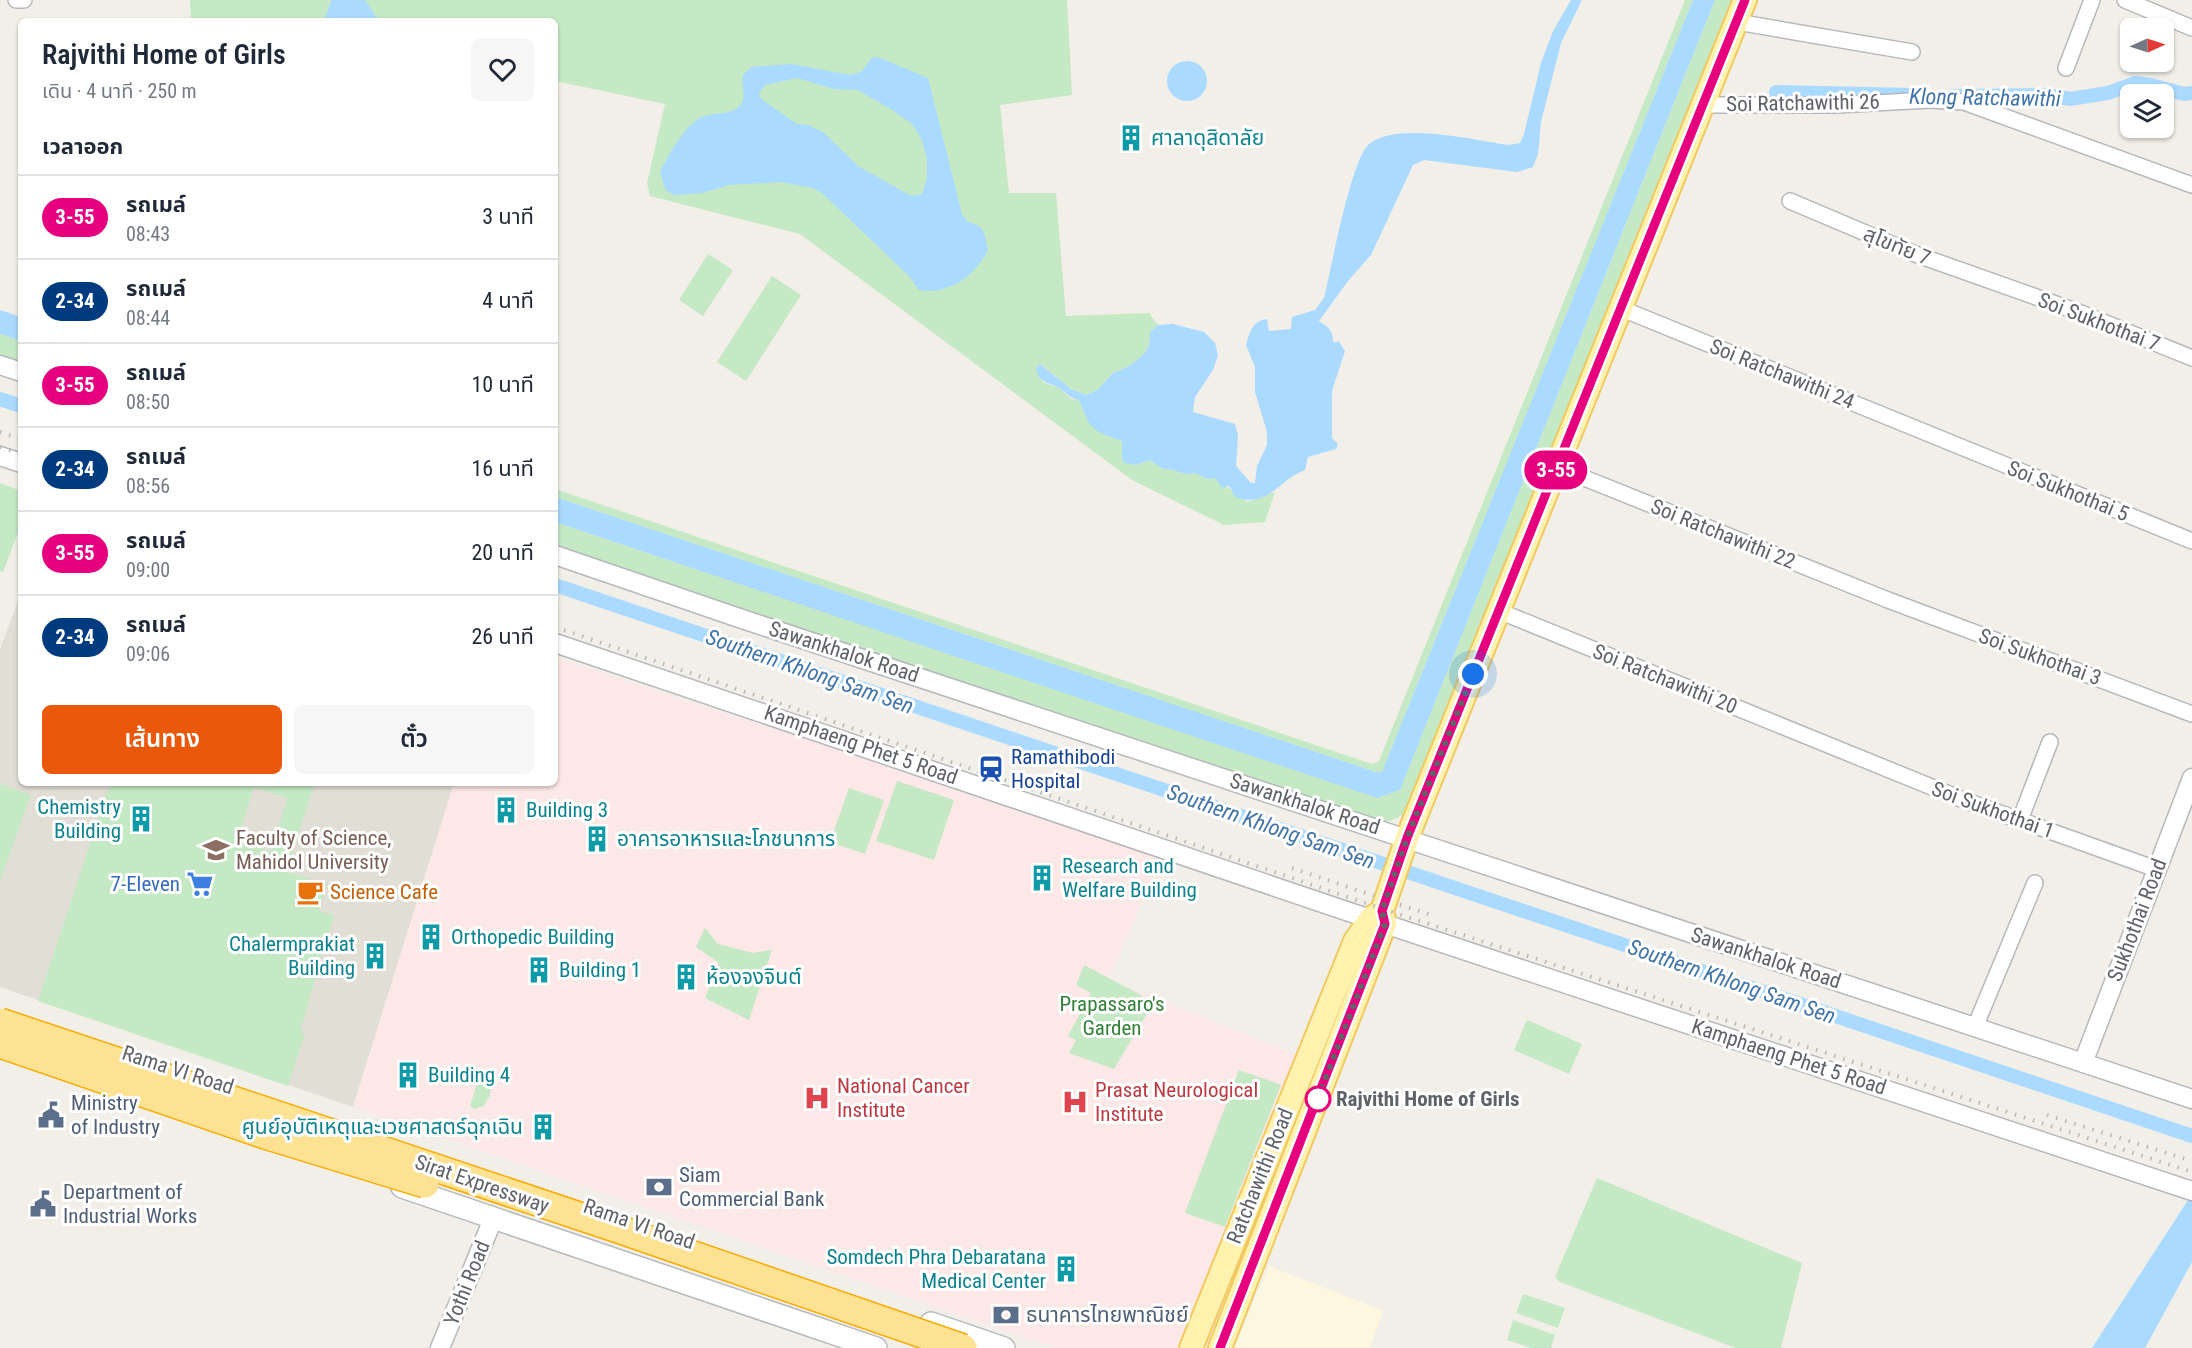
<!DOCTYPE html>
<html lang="th">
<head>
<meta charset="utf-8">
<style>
	:root { --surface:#fff; --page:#f6f6f7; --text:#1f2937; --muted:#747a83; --line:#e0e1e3; --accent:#ea580c }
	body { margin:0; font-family:"Roboto Condensed","Noto Sans Thai",sans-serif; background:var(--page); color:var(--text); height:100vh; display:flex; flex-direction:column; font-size:22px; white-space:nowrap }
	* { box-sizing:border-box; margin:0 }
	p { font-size:20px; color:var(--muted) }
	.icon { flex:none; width:33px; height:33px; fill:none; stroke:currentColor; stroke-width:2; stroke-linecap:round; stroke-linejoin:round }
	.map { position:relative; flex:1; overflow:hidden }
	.drawer { position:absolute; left:18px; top:18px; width:540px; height:768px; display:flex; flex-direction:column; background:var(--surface); border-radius:9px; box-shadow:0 2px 4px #0004 }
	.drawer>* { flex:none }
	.badge { padding:0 12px; border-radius:20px; font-size:21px; line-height:39px }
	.needle { width:39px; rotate:87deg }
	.fabs { position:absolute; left:2120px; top:18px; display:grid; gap:12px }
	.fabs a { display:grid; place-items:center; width:54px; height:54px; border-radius:9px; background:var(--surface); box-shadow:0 2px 4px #0004; font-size:30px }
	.you { position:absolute; width:30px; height:30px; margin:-15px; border:4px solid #fff; border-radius:50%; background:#1a73e8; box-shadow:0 0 0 9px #1a73e833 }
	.map>.badge { position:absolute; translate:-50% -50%; box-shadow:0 0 0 3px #fff }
	h2 { padding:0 24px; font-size:22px; line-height:54px }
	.round { display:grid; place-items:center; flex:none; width:63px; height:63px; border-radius:9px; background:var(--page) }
	.summary { display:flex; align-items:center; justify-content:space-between; height:102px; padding:0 24px }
	h1 { font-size:28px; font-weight:600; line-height:45px }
	.cta { display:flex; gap:12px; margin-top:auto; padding:12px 24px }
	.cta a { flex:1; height:69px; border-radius:9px; background:var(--accent); color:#fff; font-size:24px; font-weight:600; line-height:69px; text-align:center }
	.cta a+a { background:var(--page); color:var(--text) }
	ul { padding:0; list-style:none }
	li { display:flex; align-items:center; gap:18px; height:84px; padding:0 24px; border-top:2px solid var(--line) }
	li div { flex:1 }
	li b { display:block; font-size:22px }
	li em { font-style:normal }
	li .badge { min-width:66px; font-weight:700; text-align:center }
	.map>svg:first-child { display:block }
	.commercial { fill:#fef7e0 }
	.education { fill:#e1ded6 }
	.medical { fill:#fce8e6 }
	.green { fill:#c5e8c5; fill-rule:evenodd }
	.water { fill:#aadaff; fill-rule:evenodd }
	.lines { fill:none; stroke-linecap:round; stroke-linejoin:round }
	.canal { stroke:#aadaff; stroke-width:14 }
	.minor-casing { stroke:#b5b8bc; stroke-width:18 }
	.tertiary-casing { stroke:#b5b8bc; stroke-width:21 }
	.secondary-casing { stroke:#b6babf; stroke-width:24 }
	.primary-casing { stroke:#f2c960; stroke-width:26 }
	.minor { stroke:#fff; stroke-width:15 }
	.tertiary { stroke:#fff; stroke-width:18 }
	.secondary { stroke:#fff; stroke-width:21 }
	.primary { stroke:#fff2af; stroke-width:22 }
	.rail { stroke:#b6b7b8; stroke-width:4; stroke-dasharray:1.5 8; stroke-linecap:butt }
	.motorway-bridge-casing { stroke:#f9ab00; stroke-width:30; stroke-linecap:butt }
	.motorway-bridge { stroke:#fde293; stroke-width:27 }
	.line-casing { stroke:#fff; stroke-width:14 }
	.line { stroke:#e6007e; stroke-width:9 }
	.walk { stroke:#5f6368; stroke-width:6; stroke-dasharray:0 10.8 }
	.stop-dot { fill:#fff; stroke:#e6007e; stroke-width:3 }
	.labels { text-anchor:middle; stroke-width:6; stroke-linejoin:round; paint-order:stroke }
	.street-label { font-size:21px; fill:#5f6368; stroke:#fff }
	.culture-label { font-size:21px; fill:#0d838f; stroke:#fff; text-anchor:start }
	.transit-label { font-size:21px; fill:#164399; stroke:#fff; text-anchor:start }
	.education-label { font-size:21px; fill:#785e54; stroke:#fff; text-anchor:start }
	.shop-label { font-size:21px; fill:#366cbe; stroke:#fff; text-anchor:end }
	.food-label { font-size:21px; fill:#c56008; stroke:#fff; text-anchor:start }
	.park-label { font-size:21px; fill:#348238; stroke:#fff }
	.health-label { font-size:21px; fill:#be3a42; stroke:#fff; text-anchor:start }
	.stop-label { font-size:21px; font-weight:bold; fill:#5f6368; stroke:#fff; text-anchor:start }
	.service-label { font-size:21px; fill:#4e5e75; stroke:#fff; text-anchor:start }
	.water-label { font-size:22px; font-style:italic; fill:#4174aa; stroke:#fff }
</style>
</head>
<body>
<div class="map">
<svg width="2192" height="1348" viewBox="0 0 2192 1348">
	<rect width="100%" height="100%" fill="#f1efe8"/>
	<path class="commercial" d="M1269,1266L1383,1311L1370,1348H1234Z"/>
	<path class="education" d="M21,593V783H454L353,1107L0,987V649Z"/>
	<path class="medical" d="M555,657L1163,856L1108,979L1299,1056L1180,1348H1055L353,1107L454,783H555Z"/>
	<path class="green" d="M190,0H333L331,1L324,21H191Z
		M365,0H1067L1072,95L1000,105L1009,193H1056L1066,316L1149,313L1158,325L1150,332C1150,339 1150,346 1146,352C1141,359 1123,371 1114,372L1097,390L1086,395L1071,389L1040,364L1043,382L1061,389L1071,399L1079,400L1103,434L1122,441V458L1136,465L1150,460L1163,469H1170L1185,474L1195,473L1208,479L1215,478L1247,502L1275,492L1265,522L1224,525L1132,480L800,234L650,196L647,183L665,104L555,81V21H379Z
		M1685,0H1693L1382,772H1376L555,497V489L1372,764L1379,761Z
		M1715,0H1733L1409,809C1390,827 1380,822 1357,816L555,547V522L1377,797L1400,790Z
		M708,254L733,270L703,316L679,300Z
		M772,276L801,295L746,381L717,362Z
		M0,334L21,341V365L0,358Z
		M0,483L21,491V525L3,572L0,571Z
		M897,781L954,800L934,860L876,841Z
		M110,783H315L286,872L327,883L319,911L334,915L300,1031L305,1033L288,1086L38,1001ZM254,787L287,798L272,851L237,842Z
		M0,784L31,795L0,881Z
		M849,788L884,800L865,854L830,842Z
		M705,928L718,944L753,953L772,950L749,1020L705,998L719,963L696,947Z
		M1084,965L1154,1002L1114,1069L1069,1053L1076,1040L1068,1036L1091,993L1076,985Z
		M1527,1020L1582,1044L1569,1074L1514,1050Z
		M1239,1070L1281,1085L1225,1227L1185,1213Z
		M485,1071L489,1072L492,1076L490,1095L484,1106L474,1109L470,1106L480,1074Z
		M1597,1178L1802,1263L1781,1348H1736L1560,1282L1555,1277Z
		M1523,1294L1565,1308L1558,1328L1516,1313Z
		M1513,1320L1555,1335L1551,1348H1531L1507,1340Z"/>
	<path class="water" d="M333,0H365L379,21H324L331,1Z
		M1571,0H1582L1561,43L1541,122L1538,154L1533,167L1517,172L1424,160L1413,165L1371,255L1348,281L1319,321C1329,328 1333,330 1333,342H1339L1345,351L1332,391V438L1338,444L1336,449L1308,457L1305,470C1279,479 1269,509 1235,497L1230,487L1226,486L1222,488L1215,478L1208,479L1195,473L1185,474L1170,469H1163L1150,460L1136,465L1125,463L1122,459V441C1091,430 1091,431 1079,400C1070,398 1069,395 1062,390C1051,382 1038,384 1036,368L1040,364L1071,389L1086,395L1097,390L1114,372C1123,371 1141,359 1146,351C1150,346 1150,339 1150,332L1158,325L1173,324L1204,332L1215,343L1218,355L1213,370L1195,397L1193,412L1235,424L1238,435L1236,466L1251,483H1255L1257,466L1267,445V432L1255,392V367L1246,345C1250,332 1252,321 1267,319L1269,331L1291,329L1292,317L1315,310L1324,298C1331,270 1351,159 1369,144C1397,121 1474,140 1509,145L1520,143L1524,134L1541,63L1553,31Z
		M1693,0H1715L1400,790L1377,798L555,522V497L1376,772H1382Z
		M878,57L928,78L962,214L968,222C986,226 984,233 988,250C976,275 948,296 919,290L909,276L822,193L812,188L781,182L729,185L702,193L674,195L665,189L660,172C668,156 682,130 698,119C710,111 733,117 742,103C746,96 741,84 743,75L751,67L792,64L850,75L861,72L872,58ZM797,78L834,89L858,90L894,111L913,125L922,140L927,158V178L922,194L911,196L858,166L823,132L808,125L797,124L761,99L759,93L765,85Z
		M1167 81a20 20 0 1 1 40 0a20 20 0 1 1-40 0Z
		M0,310L21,317V341L0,334Z
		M2192,1194V1262L2145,1348H2092Z"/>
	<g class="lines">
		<path class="canal" d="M1776,92L1912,95
			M1952,96L2048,95L2070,99L2108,93L2135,83L2151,85L2184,94L2192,93
			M0,399L21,406
			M555,585L2192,1136"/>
		<g class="minor-casing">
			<path id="minor" d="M16,0H24
				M2125,0L2192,28
				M1737,22L1912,52
				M2066,68L2092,0
				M1703,105H1836L1930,100L1964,102L2192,185
				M1790,201L1915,254L2081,313L2192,358
				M1620,308L2192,541
				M1557,467L1888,600L2192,714
				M1499,611L1966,801L2156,869
				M2020,820L2050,742
				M1975,1027L2035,883"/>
		</g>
		<g class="tertiary-casing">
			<path id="tertiary" d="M0,365L21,372
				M0,456L21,463
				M555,555L745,620L2192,1099
				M555,643L1370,919
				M1385,924L2192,1191
				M2083,1063L2192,778
				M440,1348L493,1219"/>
		</g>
		<g class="secondary-casing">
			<path id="secondary" d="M402,1187L876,1348
				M931,1323L1004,1348"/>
		</g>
		<g class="primary-casing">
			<path id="primary" d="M1191,1348L1355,941L1370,919L1382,911
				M1220,1348L1385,924L1382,911L1407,838L1745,0"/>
		</g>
		<use href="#minor" class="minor"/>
		<use href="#tertiary" class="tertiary"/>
		<use href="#secondary" class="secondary"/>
		<use href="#primary" class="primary"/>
		<path class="rail" d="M0,432L21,439
			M0,447L21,454
			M555,627L1383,909L2192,1172
			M1292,868L1431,915
			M2047,1115L2192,1161"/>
		<g class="motorway-bridge-casing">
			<path id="motorway-bridge" d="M0,1022L618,1229L963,1348
				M0,1044L265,1135L425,1184"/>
		</g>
		<use href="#motorway-bridge" class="motorway-bridge"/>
	</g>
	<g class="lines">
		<g class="line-casing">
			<path id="line" d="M1220,1348L1385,924L1382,911L1407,838L1745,0"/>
		</g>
		<use href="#line" class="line"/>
		<path class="walk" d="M1318,1099L1314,1108L1385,924L1382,911L1407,838L1473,674"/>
	</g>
	<defs>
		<g id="building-bare" transform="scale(2.07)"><path d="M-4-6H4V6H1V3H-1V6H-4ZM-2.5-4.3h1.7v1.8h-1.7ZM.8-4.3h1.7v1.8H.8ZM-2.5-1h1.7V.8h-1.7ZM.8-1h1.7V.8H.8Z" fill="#0f9aa8" stroke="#fff" stroke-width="2.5" paint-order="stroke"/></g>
		<g id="station-bare" transform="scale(2.07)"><path d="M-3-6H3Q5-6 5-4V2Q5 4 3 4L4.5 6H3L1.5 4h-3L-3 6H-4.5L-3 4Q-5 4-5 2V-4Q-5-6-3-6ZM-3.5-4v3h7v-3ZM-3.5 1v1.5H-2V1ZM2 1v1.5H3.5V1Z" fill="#1a4fb4" stroke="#fff" stroke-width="2.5" paint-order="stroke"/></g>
		<g id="university-bare" transform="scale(2.07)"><path d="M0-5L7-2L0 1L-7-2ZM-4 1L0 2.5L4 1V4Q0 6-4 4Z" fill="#8d6e63" stroke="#fff" stroke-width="2.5" paint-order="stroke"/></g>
		<g id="supermarket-bare" transform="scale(2.07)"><path d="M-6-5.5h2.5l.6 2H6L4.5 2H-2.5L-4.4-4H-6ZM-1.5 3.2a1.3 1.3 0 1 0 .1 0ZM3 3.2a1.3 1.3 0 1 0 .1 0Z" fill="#3f7fe0" stroke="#fff" stroke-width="2.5" paint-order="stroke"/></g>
		<g id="cafe-bare" transform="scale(2.07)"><path d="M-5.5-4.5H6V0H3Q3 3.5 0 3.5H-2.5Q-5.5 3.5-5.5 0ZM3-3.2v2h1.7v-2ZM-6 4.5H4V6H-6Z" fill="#e8710a" stroke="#fff" stroke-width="2.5" paint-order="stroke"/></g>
		<g id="hospital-bare" transform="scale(2.07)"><path d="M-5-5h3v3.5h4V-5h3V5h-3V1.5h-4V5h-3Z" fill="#e0444e" stroke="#fff" stroke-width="2.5" paint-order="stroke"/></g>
		<g id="civic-bare" transform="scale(2.07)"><path d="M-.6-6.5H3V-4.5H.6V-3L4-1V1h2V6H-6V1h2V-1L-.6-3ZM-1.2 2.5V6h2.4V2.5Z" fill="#5c6f8a" stroke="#fff" stroke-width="2.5" paint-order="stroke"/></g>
		<g id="bank-bare" transform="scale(2.07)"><path d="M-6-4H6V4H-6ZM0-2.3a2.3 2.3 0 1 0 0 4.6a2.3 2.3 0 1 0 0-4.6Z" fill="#5c6f8a" stroke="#fff" stroke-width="2.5" paint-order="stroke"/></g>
	</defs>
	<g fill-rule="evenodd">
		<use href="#building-bare" x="1131" y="138"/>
		<use href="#station-bare" x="991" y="769"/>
		<use href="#building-bare" x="506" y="810"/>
		<use href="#building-bare" x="141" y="819"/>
		<use href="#building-bare" x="597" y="839"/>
		<use href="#university-bare" x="216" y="850"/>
		<use href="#building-bare" x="1042" y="878"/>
		<use href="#supermarket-bare" x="200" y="884"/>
		<use href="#cafe-bare" x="310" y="892"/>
		<use href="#building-bare" x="431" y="937"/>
		<use href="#building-bare" x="375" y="956"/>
		<use href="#building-bare" x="539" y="970"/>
		<use href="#building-bare" x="686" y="977"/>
		<use href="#building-bare" x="408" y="1075"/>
		<use href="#hospital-bare" x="817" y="1098"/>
		<use href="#hospital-bare" x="1075" y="1102"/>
		<use href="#civic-bare" x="51" y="1115"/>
		<use href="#building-bare" x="543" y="1127"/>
		<use href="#bank-bare" x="659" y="1187"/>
		<use href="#civic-bare" x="43" y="1204"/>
		<use href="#building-bare" x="1066" y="1269"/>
		<use href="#bank-bare" x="1006" y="1315"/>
	</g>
	<circle class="stop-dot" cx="1318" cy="1099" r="12"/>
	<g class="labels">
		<g class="street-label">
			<text transform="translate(1803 103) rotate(-1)" y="7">Soi Ratchawithi 26</text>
			<text transform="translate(1897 246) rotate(22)" y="7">สุโขทัย 7</text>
			<text transform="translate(2099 322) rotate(21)" y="7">Soi Sukhothai 7</text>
			<text transform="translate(1782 374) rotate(22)" y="7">Soi Ratchawithi 24</text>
			<text transform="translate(2068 491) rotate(22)" y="7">Soi Sukhothai 5</text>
			<text transform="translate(1723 534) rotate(22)" y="7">Soi Ratchawithi 22</text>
			<text transform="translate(844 652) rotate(18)" y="7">Sawankhalok Road</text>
			<text transform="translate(2040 657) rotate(20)" y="7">Soi Sukhothai 3</text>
			<text transform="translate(1665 679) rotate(22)" y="7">Soi Ratchawithi 20</text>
			<text transform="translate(861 745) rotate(19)" y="7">Kamphaeng Phet 5 Road</text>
			<text transform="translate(1305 804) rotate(18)" y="7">Sawankhalok Road</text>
			<text transform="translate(1993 810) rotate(20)" y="7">Soi Sukhothai 1</text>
			<text transform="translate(2137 920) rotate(-69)" y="7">Sukhothai Road</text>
			<text transform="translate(1766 958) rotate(18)" y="7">Sawankhalok Road</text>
			<text transform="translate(1789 1057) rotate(18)" y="7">Kamphaeng Phet 5 Road</text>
			<text transform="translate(178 1070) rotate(18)" y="7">Rama VI Road</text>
			<text transform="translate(1260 1176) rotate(-68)" y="7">Ratchawithi Road</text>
			<text transform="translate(482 1184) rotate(19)" y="7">Sirat Expressway</text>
			<text transform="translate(639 1224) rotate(19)" y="7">Rama VI Road</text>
			<text transform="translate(467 1283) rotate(-68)" y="7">Yothi Road</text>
		</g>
		<g class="culture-label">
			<text x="1151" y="145">ศาลาดุสิดาลัย</text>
			<text x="121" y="814" text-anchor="end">Chemistry<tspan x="121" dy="24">Building</tspan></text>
			<text x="526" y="817">Building 3</text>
			<text x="617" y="846">อาคารอาหารและโภชนาการ</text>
			<text x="1062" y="873">Research and<tspan x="1062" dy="24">Welfare Building</tspan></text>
			<text x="451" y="944">Orthopedic Building</text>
			<text x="355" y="951" text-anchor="end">Chalermprakiat<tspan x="355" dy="24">Building</tspan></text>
			<text x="559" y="977">Building 1</text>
			<text x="706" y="984">ห้องจงจินต์</text>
			<text x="428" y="1082">Building 4</text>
			<text x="523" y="1134" text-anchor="end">ศูนย์อุบัติเหตุและเวชศาสตร์ฉุกเฉิน</text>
			<text x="1046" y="1264" text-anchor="end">Somdech Phra Debaratana<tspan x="1046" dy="24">Medical Center</tspan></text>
		</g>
		<g class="transit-label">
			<text x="1011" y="764">Ramathibodi<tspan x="1011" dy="24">Hospital</tspan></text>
		</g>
		<g class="education-label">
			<text x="236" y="845">Faculty of Science,<tspan x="236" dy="24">Mahidol University</tspan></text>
		</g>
		<g class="shop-label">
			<text x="180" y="891">7-Eleven</text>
		</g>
		<g class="food-label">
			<text x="330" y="899">Science Cafe</text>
		</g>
		<g class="park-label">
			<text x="1112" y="1011">Prapassaro's<tspan x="1112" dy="24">Garden</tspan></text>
		</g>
		<g class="health-label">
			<text x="837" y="1093">National Cancer<tspan x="837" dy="24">Institute</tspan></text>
			<text x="1095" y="1097">Prasat Neurological<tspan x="1095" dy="24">Institute</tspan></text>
		</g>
		<g class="stop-label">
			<text x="1336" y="1106">Rajvithi Home of Girls</text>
		</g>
		<g class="service-label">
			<text x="71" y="1110">Ministry<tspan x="71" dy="24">of Industry</tspan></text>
			<text x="679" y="1182">Siam<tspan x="679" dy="24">Commercial Bank</tspan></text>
			<text x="63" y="1199">Department of<tspan x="63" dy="24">Industrial Works</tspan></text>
			<text x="1026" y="1322">ธนาคารไทยพาณิชย์</text>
		</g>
		<g class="water-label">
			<text transform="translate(1985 97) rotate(1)" y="8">Klong Ratchawithi</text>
			<text transform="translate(810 671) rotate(19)" y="8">Southern Khlong Sam Sen</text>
			<text transform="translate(1271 826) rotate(19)" y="8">Southern Khlong Sam Sen</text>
			<text transform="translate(1732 981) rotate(19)" y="8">Southern Khlong Sam Sen</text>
		</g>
	</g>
</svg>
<div class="fabs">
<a><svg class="needle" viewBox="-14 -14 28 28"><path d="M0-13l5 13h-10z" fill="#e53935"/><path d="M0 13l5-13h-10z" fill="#747a83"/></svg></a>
<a><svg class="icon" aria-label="layers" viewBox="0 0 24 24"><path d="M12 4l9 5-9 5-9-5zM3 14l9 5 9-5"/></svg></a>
</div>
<div class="you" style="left:1473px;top:674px"></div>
<b class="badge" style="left:1556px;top:470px;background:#e6007e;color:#fff">3-55</b>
<section class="drawer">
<div class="summary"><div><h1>Rajvithi Home of Girls</h1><p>เดิน · 4 นาที · 250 m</p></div><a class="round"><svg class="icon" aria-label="heart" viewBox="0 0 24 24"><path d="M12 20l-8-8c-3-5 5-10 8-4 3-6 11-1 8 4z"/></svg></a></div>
<h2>เวลาออก</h2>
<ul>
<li><span class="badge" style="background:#e6007e;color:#fff">3-55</span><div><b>รถเมล์</b><p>08:43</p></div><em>3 นาที</em></li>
<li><span class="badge" style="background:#003b80;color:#fff">2-34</span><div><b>รถเมล์</b><p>08:44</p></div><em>4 นาที</em></li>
<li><span class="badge" style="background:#e6007e;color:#fff">3-55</span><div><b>รถเมล์</b><p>08:50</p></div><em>10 นาที</em></li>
<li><span class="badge" style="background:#003b80;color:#fff">2-34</span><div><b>รถเมล์</b><p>08:56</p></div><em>16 นาที</em></li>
<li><span class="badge" style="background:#e6007e;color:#fff">3-55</span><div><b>รถเมล์</b><p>09:00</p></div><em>20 นาที</em></li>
<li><span class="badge" style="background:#003b80;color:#fff">2-34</span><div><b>รถเมล์</b><p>09:06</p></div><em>26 นาที</em></li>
</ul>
<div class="cta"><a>เส้นทาง</a><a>ตั๋ว</a></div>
</section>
</div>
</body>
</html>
